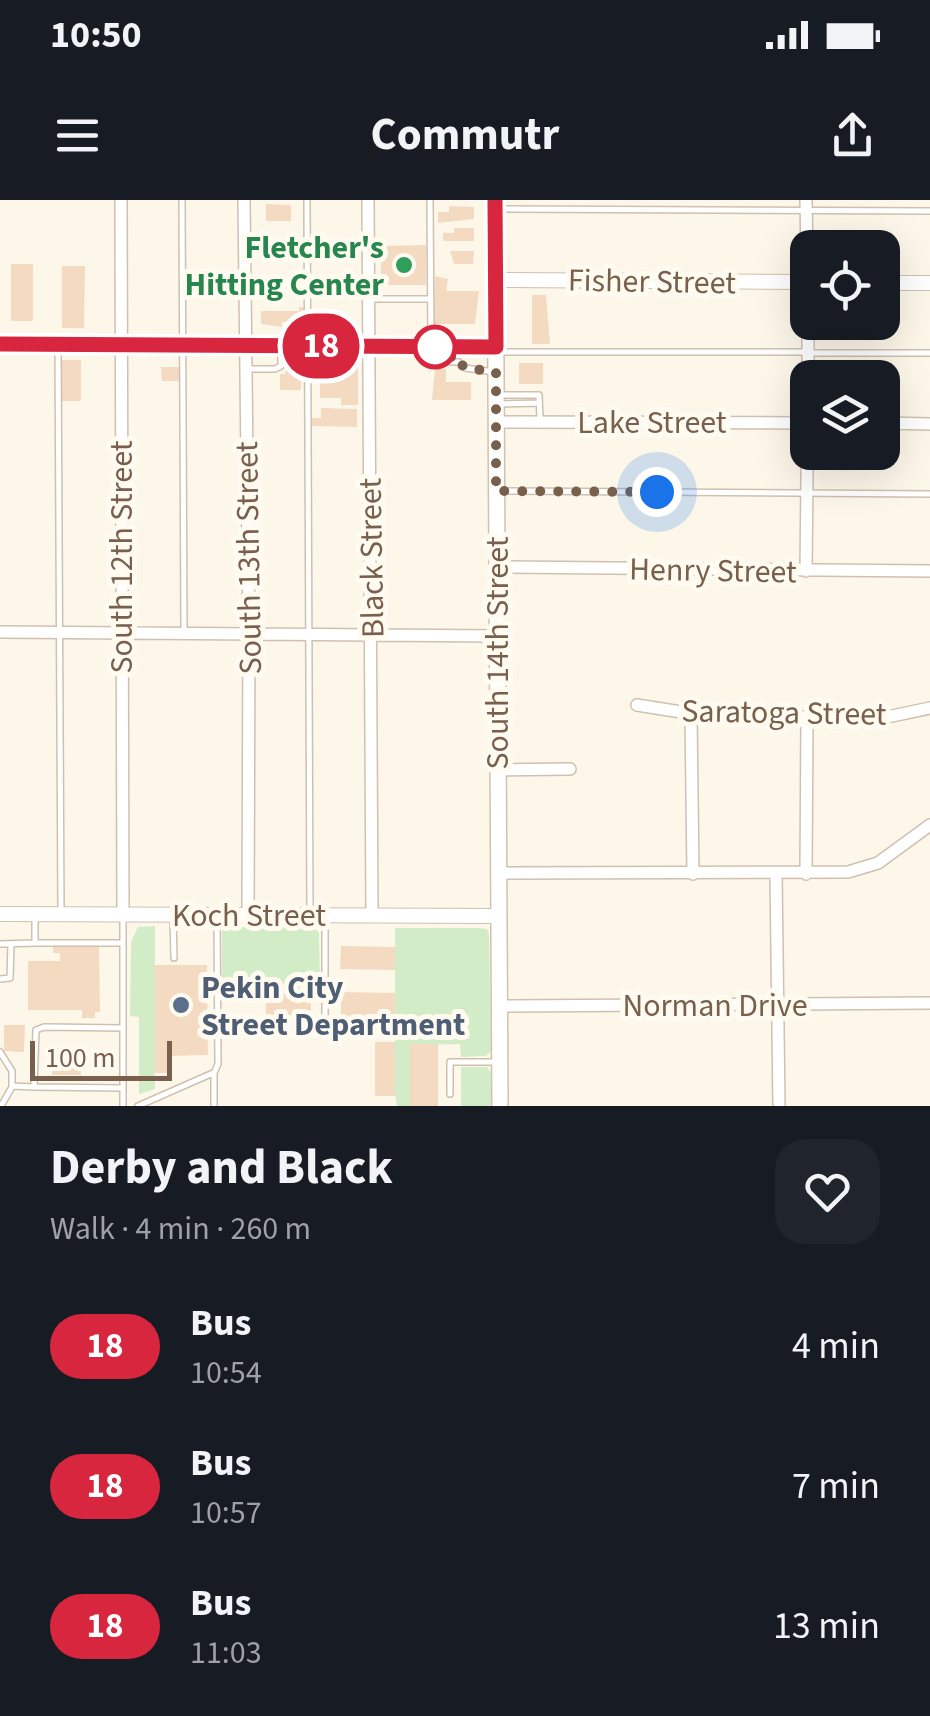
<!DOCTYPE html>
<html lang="en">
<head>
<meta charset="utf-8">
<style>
	:root { --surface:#171b24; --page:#20242c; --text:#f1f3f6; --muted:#9ea1a6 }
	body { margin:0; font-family:"Source Sans 3",sans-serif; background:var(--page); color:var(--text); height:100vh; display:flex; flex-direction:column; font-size:38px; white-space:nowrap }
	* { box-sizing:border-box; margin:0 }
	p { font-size:32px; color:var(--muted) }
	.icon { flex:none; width:55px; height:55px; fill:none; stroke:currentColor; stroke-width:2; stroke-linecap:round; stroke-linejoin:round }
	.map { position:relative; height:906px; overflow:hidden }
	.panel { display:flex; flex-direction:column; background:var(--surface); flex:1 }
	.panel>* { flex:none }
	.badge { padding:0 20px; border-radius:32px; font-size:35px; line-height:65px }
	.fabs { position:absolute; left:790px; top:30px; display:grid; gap:20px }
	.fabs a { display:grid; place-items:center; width:110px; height:110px; border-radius:20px; background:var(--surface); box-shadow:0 10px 40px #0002; font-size:50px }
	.scale { position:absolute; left:30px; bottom:25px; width:142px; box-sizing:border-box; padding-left:10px; border:5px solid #79604c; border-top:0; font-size:28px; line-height:35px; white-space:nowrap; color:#79604c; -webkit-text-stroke:8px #fffbf1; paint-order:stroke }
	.you { position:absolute; width:50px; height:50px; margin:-25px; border:8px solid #fff; border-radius:50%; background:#1a73e8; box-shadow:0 0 0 15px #1a73e833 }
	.map>.badge { position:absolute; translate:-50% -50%; box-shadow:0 0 0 5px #fff }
	.round { display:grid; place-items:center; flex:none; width:105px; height:105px; border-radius:30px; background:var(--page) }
	.head { display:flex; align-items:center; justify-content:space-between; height:170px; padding:0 50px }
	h1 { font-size:48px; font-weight:700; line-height:75px }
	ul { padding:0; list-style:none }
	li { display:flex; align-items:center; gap:30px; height:140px; padding:0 50px }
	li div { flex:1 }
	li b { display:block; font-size:38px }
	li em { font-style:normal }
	li .badge { min-width:110px; font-weight:700; text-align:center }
	.status { display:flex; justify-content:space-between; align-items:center; height:70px; padding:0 50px; background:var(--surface); direction:ltr }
	.status svg { height:28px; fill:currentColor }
	header { display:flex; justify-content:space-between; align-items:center; height:130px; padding:0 50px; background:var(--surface); font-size:45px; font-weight:700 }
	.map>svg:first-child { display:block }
	.green { fill:#d3ecc8 }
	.building { fill:#f3dac1 }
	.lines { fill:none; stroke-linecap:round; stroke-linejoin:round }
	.service-casing { stroke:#d0c0af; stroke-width:8 }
	.minor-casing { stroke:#d0c0af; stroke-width:14 }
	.tertiary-casing { stroke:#d0c0af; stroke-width:16 }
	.secondary-casing { stroke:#d3c1ad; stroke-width:18 }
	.service { stroke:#fff; stroke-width:5 }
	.minor { stroke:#fff; stroke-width:11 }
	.tertiary { stroke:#fff; stroke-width:14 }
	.secondary { stroke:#fff; stroke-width:15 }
	.line-casing { stroke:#fff; stroke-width:22 }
	.line { stroke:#d7263d; stroke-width:15 }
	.walk { stroke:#79604c; stroke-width:10; stroke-dasharray:0 18 }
	.leisure-dot { fill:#2e9e5b; stroke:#fffbf1; stroke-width:4 }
	.stop-dot { fill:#fff; stroke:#d7263d; stroke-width:5 }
	.service-dot { fill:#5c6f8a; stroke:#fffbf1; stroke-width:4 }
	.labels { text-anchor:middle; stroke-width:10; stroke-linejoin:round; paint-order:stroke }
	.leisure-label { font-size:32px; font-weight:bold; fill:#27864d; stroke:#fffbf1; text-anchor:end }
	.street-label { font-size:32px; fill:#79604c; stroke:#fffbf1 }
	.service-label { font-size:32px; font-weight:bold; fill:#4e5e75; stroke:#fffbf1; text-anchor:start }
</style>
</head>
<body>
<div class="status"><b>10:50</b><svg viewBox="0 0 49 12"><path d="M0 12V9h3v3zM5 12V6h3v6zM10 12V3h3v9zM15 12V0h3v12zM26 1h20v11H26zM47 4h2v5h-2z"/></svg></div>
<header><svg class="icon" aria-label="menu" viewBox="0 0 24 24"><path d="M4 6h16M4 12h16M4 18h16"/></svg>Commutr<svg class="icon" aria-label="share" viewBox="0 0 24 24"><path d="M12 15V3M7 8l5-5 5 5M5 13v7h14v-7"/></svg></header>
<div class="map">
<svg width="930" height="906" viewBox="0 0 930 906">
	<rect width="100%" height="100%" fill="#fdf7ea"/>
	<path class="green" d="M155,726V889L139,894V817L130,816L131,742L138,727Z
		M222,727H314L319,733L320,783H296L295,793L222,792Z
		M395,728H479L487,729L489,734L491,851L486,856L461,857L460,844L410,845V906H397L395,895Z
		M461,867H487L491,873V906H461Z"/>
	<path class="building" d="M266,4L291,5V21H266Z
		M449,6L474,7V19L438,23V12H449Z
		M454,28H474V41H443V33H454Z
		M426,45V85H381V46Z
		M450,51H474L473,64H454Z
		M11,64H33V121H11Z
		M62,66H85L84,128H62Z
		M191,73H204V98H191Z
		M435,76L448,79L446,91H479L475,124H434Z
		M532,95H546L550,144H532Z
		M299,107H304V129H290V122H282V127L261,124V111H299Z
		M62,160H81V201H62Z
		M288,161H301V190H280V174H285Z
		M519,163H543V184H519Z
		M320,164H358V205H341V198H320Z
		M161,167H179V181H162Z
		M435,169H446V182H471V200H432Z
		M321,208L357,209V227L312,226V218H321Z
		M341,746L395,747V770L340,769Z
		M53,747H99L100,812H95V818H82V810H28V761H60V753H53Z
		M155,765H207L208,855L169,856V873H155Z
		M295,783H311V816L266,815V793H295Z
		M341,792L395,793V816H341Z
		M4,825H25L24,852L4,851Z
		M375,842H395V896H375Z
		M410,844H438V906H410Z
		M52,848H81V875H52Z"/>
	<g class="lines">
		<g class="service-casing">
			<path id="service" d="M182,0L184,431
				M307,0L310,712
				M430,0L431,144
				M498,9L930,11
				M368,99H430
				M58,147L61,711
				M451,150V162H459L465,168L494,172
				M499,152H808
				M811,153H930
				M249,169H275L281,166V150
				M500,195H539L540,219
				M497,204L539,203
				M500,291L930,294
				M35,717V743H123
				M173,718L174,758
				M325,719V819
				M0,744L35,743
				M0,779L10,778L11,744
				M0,852L12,871V886L34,887
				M123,888L34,887L36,830L44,827L123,828
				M450,894V862H497
				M1,906L12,887
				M123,906V717
				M138,906L213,873
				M214,906V873L218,864L217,718"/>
		</g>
		<g class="minor-casing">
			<path id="minor" d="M121,0L123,714
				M244,0L249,434L248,715
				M368,0L372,716
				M806,0L808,112
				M808,178V122
				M496,222L808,223
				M882,223L930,224
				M497,367L930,371
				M806,371L808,183
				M0,432L497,436
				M637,505L700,515L807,517L892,516L930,508
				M691,515L693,674
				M498,570L570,569
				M499,673L848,672L878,663L930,625
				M776,674L779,906
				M806,674L807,517
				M500,806L930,803"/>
		</g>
		<g class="tertiary-casing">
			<path id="tertiary" d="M496,80L808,82
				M882,83H930
				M0,714L498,716"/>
		</g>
		<g class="secondary-casing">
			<path id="secondary" d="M495,0L500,906
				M0,144L495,147"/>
		</g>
		<use href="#service" class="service"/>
		<use href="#minor" class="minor"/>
		<use href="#tertiary" class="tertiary"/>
		<use href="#secondary" class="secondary"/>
	</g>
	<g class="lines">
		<g class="line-casing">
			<path id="line" d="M0,144L496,147L495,0"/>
		</g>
		<use href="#line" class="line"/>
		<path class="walk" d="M435,147H430H451V162H459L465,168L496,172V291L657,292"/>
	</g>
	<circle class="leisure-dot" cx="404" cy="65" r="10"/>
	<circle class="stop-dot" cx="435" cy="147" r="20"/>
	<circle class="service-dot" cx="181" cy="805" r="10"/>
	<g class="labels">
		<g class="leisure-label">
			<text x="384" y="58">Fletcher's<tspan x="384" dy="37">Hitting Center</tspan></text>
		</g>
		<g class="street-label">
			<text transform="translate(652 81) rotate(1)" y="11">Fisher Street</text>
			<text x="652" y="233">Lake Street</text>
			<text transform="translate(121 357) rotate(-90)" y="11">South 12th Street</text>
			<text transform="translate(248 358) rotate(-91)" y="11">South 13th Street</text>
			<text transform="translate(371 358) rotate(-91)" y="11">Black Street</text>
			<text transform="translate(713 370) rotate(1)" y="11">Henry Street</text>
			<text transform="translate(497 453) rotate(-90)" y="11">South 14th Street</text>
			<text transform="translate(784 512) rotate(1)" y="11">Saratoga Street</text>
			<text x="249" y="726">Koch Street</text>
			<text x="715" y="816">Norman Drive</text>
		</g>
		<g class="service-label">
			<text x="201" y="798">Pekin City<tspan x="201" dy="37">Street Department</tspan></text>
		</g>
	</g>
</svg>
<div class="fabs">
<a><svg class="icon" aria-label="locate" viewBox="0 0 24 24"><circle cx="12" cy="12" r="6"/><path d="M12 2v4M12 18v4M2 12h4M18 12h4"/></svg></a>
<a><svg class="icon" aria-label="layers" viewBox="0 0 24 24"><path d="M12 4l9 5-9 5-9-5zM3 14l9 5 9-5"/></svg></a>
</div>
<div class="scale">100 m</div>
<div class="you" style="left:657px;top:292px"></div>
<b class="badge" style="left:321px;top:146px;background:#d7263d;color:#fff">18</b>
</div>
<section class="panel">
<div class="head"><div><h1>Derby and Black</h1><p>Walk · 4 min · 260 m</p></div><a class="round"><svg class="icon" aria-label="heart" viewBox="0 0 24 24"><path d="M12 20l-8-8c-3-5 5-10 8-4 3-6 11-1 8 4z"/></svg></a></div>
<ul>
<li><span class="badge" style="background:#d7263d;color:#fff">18</span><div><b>Bus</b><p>10:54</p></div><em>4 min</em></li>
<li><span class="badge" style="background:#d7263d;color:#fff">18</span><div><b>Bus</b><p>10:57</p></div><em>7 min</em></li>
<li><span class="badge" style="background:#d7263d;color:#fff">18</span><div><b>Bus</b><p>11:03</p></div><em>13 min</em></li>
</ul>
</section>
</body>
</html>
